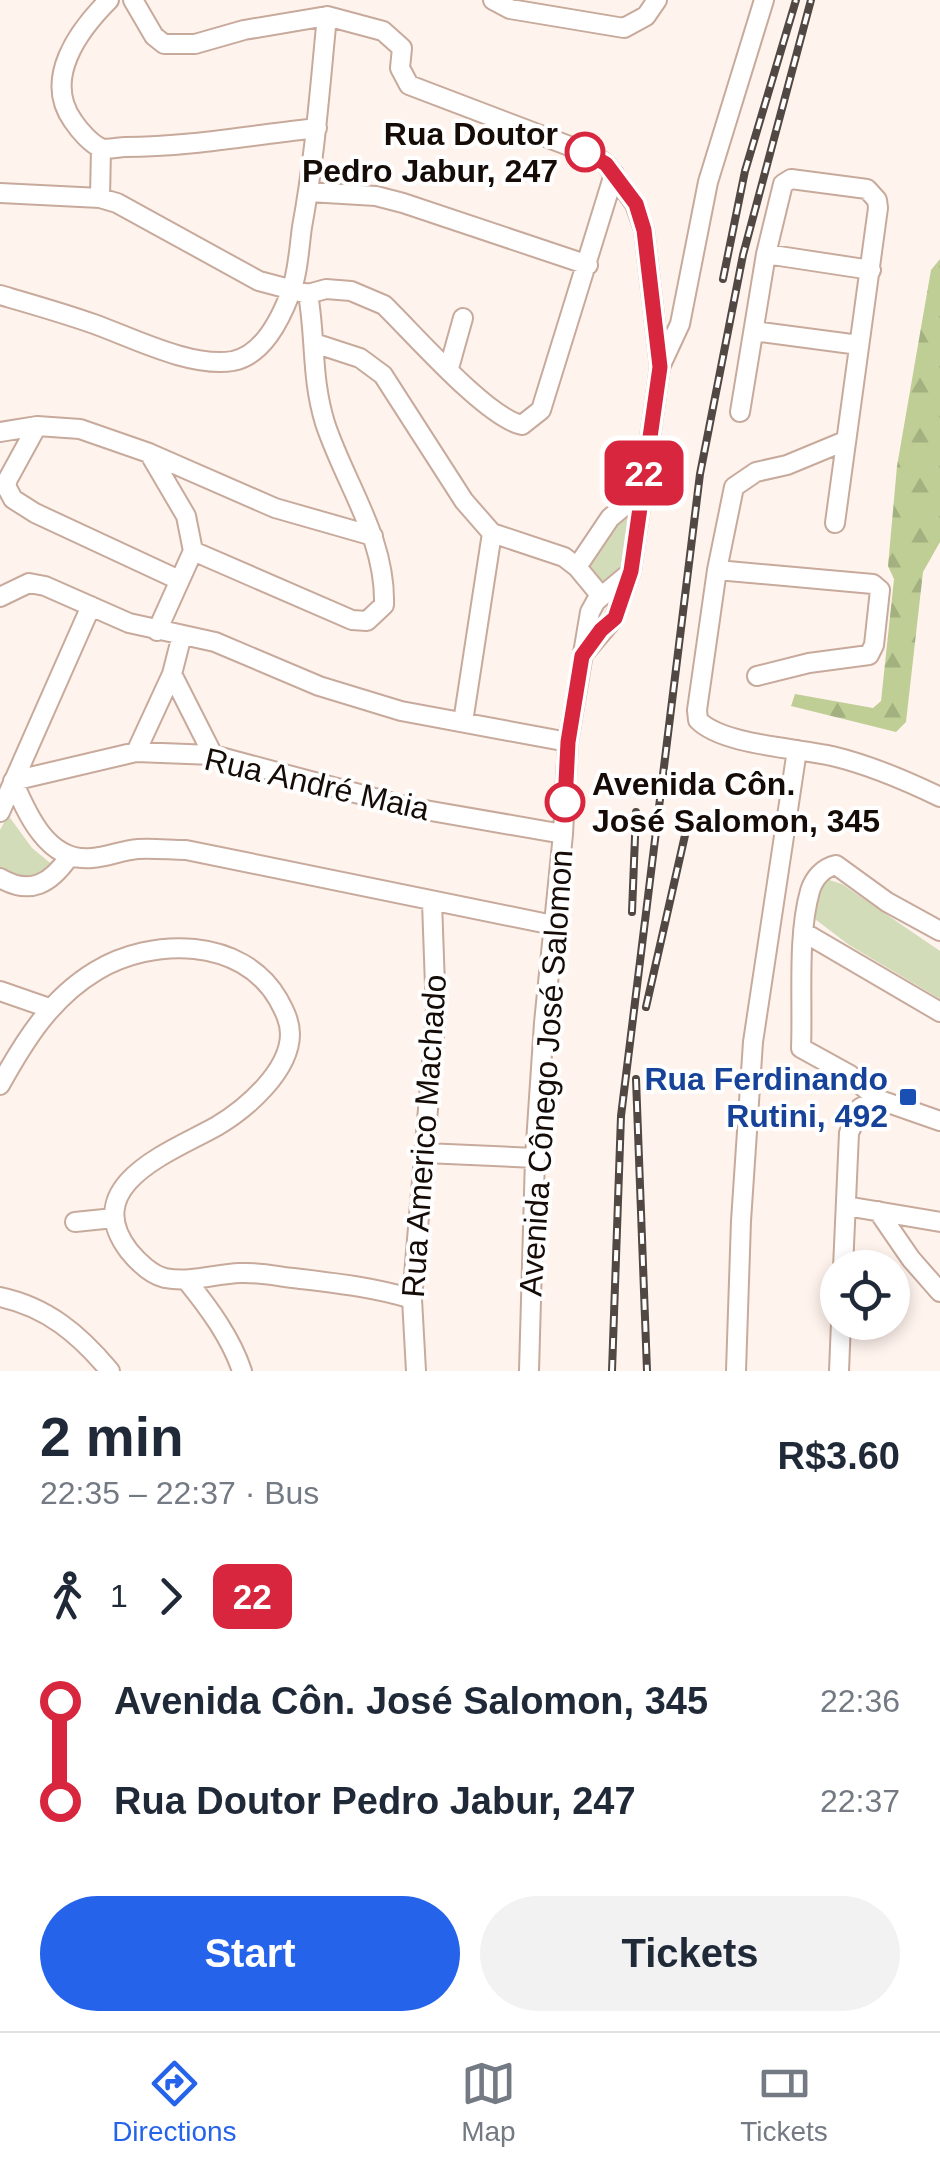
<!DOCTYPE html>
<html lang="en">
<head>
<meta charset="utf-8">
<style>
	:root { --surface:#fff; --page:#f2f2f3; --text:#1f2937; --muted:#747a83; --line:#e0e1e3; --accent:#2563eb }
	body { margin:0; font-family:Arial,sans-serif; background:var(--page); color:var(--text); height:100vh; display:flex; flex-direction:column; font-size:38px; white-space:nowrap }
	* { box-sizing:border-box; margin:0 }
	p { font-size:32px; color:var(--muted) }
	.icon { flex:none; width:55px; height:55px; fill:none; stroke:currentColor; stroke-width:2; stroke-linecap:round; stroke-linejoin:round }
	.map { position:relative; height:1371px; overflow:hidden }
	.drawer { display:flex; flex-direction:column; background:var(--surface); flex:1 }
	.drawer>* { flex:none }
	.badge { padding:0 20px; border-radius:15px; font-size:35px; line-height:65px }
	.buttons { position:absolute; left:820px; top:1250px; display:grid; gap:20px }
	.buttons a { display:grid; place-items:center; width:90px; height:90px; border-radius:50%; background:var(--surface); box-shadow:0 5px 15px #0003; font-size:50px }
	.map>.badge { position:absolute; translate:-50% -50%; box-shadow:0 0 0 5px #fff }
	.legs { display:flex; align-items:center; gap:15px; height:110px; padding:0 40px; font-size:32px }
	.legs p { margin-inline-start:auto }
	.summary { display:flex; align-items:center; justify-content:space-between; height:170px; padding:0 40px }
	h1 { font-size:55px; font-weight:700; line-height:75px }
	.action { display:flex; gap:20px; margin-top:auto; padding:20px 40px }
	.action a { flex:1; height:115px; border-radius:60px; background:var(--accent); color:#fff; font-size:40px; font-weight:700; line-height:115px; text-align:center }
	.action a+a { background:var(--page); color:var(--text) }
	ul { padding:0 40px; list-style:none }
	li { display:flex; align-items:center; gap:35px; height:100px; font-size:38px }
	li i { display:grid; place-items:center; width:15px; height:100%; margin:0 12px; background:currentColor }
	li i::after { content:''; width:25px; height:25px; margin:-12px; border:8px solid; border-radius:50%; background:var(--surface) }
	li p { margin-inline-start:auto }
	li:first-child i { background:linear-gradient(#0000 50%,currentColor 0) }
	li:last-child i { background:linear-gradient(currentColor 50%,#0000 0) }
	.tab-bar { display:flex; justify-content:space-around; align-items:center; height:140px; border-top:2px solid var(--line); background:var(--surface); font-size:28px; color:var(--muted) }
	.tab-bar a { display:grid; justify-items:center; gap:5px }
	.tab-bar .active { color:var(--accent) }
	.map>svg:first-child { display:block }
	.green { fill:#d3dcb9 }
	.forest { fill:url(#forest-firs) }
	.lines { fill:none; stroke-linecap:round; stroke-linejoin:round }
	.minor-casing { stroke:#c7aa9c; stroke-width:22 }
	.minor { stroke:#fff; stroke-width:18 }
	.rail-casing { stroke:#524843; stroke-width:8 }
	.rail { stroke:#fff; stroke-width:4; stroke-dasharray:11; stroke-linecap:butt }
	.line-1-casing { stroke:#fff; stroke-width:22 }
	.line-1 { stroke:#d7263d; stroke-width:15 }
	.stop-1-dot { fill:#fff; stroke:#d7263d; stroke-width:5 }
	.transit-dot { fill:#1a4fb4; stroke:#fff; stroke-width:4 }
	.labels { text-anchor:middle; stroke-width:8; stroke-linejoin:round; paint-order:stroke }
	.stop-label { font-size:32px; font-weight:bold; fill:#150b07; stroke:#fff; text-anchor:end }
	.street-label { font-size:32px; fill:#150b07; stroke:#fff }
	.transit-label { font-size:32px; font-weight:bold; fill:#164399; stroke:#fff; text-anchor:end }
</style>
</head>
<body>
<div class="map">
<svg width="940" height="1371" viewBox="0 0 940 1371">
	<defs>
		<pattern id="forest-firs" width="22" height="20" patternUnits="userSpaceOnUse" patternTransform="scale(2.5)"><rect width="22" height="20" fill="#bfce95"/><path d="M5 1l3.5 6h-7zM16 11l3.5 6h-7z" fill="#a3b07f"/></pattern>
	</defs>
	<rect width="100%" height="100%" fill="#fff3ed"/>
	<path class="green" d="M632,504L621,573L607,582L596,581L586,569V558Z
		M8,815L32,848L54,866C30,880 27,880 0,872V830Z
		M823,878L842,884L940,951V999L849,945L811,916Z"/>
	<path class="forest" d="M940,259V542L923,572L906,722L896,732L791,706L795,694L873,708L881,701L894,579L888,566L897,466L931,270Z"/>
	<g class="lines">
		<g class="minor-casing">
			<path id="minor" d="M109,0C78,31 43,79 73,121C79,130 91,144 101,148C107,150 119,147 125,147C188,147 253,135 317,128
				M133,0L154,36L164,44H195L244,30L327,16L383,31L402,48L400,68L409,85L593,155L606,164L635,204L644,230L660,367L631,571L615,617L582,656
				M493,0L510,9L624,28L646,16L657,0
				M309,192L376,196L403,203L588,265
				M0,193L100,198L117,203L259,281L308,294L326,289L351,291L384,305C414,334 487,418 522,425L541,410L614,174
				M100,198L101,148
				M766,254L871,270
				M0,295C31,304 63,313 94,324C133,338 191,368 233,361C263,355 280,320 290,294C298,274 299,249 302,227C315,157 320,87 327,16
				M754,331L859,345
				M314,343L360,358L383,375L464,501L492,533L564,557L577,567L601,596
				M660,367L680,324L708,182L764,0
				M449,368L463,318
				M740,412L766,254L783,184L791,179L867,189L877,200L878,208L835,523
				M37,426L8,479L6,486L13,499L35,513L179,580
				M0,432L37,426L80,429L149,453L275,508L373,536
				M845,441L787,465L756,472L734,487L717,570L697,710L698,720C722,745 797,748 832,756C870,765 905,780 940,797
				M149,453L186,516L193,551L157,631
				M193,551L352,620L367,621L384,605C386,538 345,484 325,423C311,377 316,340 308,294
				M577,567L610,518L641,492
				M717,570L873,584L880,590L874,645L869,655L809,663L757,676
				M0,597L29,583L45,586L129,623L215,642L319,686L401,711L568,742
				M172,674L213,755
				M463,722L492,533
				M136,752L172,674L182,635
				M13,781C27,814 48,863 92,858C107,857 123,850 138,849C154,848 171,850 186,850L553,925
				M13,781L136,752L213,755L408,807L563,834
				M0,812L91,606
				M0,878C31,896 51,883 69,857
				M940,931L887,902L836,865C823,868 814,878 810,891C797,937 803,1000 801,1048L850,1075L877,1099L940,1121
				M805,933L940,1012
				M0,991L49,1008
				M0,1085C25,1040 51,998 96,971C152,937 242,937 278,999C284,1010 290,1021 290,1034C290,1071 246,1109 217,1126C173,1151 78,1184 129,1251C138,1262 152,1275 165,1278C191,1283 215,1274 240,1273C258,1272 276,1276 293,1278C334,1283 373,1287 412,1299
				M425,1153L535,1158
				M846,1206L940,1222
				M878,1211L911,1259L940,1292
				M75,1222L114,1218
				M843,1268L849,1133L860,1108L877,1099
				M187,1281C209,1308 231,1338 242,1371
				M0,1297C47,1307 79,1334 110,1371
				M416,1371L412,1299L436,1014L432,902
				M529,1371L535,1158L544,1023L563,834L568,742L590,612L596,601L626,576
				M736,1371L741,1221L753,1042L797,750
				M839,1371L841,1322"/>
		</g>
		<use href="#minor" class="minor"/>
		<g class="rail-casing">
			<path id="rail" d="M723,279L745,171L796,0
				M632,912L636,812
				M646,1007L688,822
				M636,1079L647,1371
				M612,1371L621,1116L700,474L743,255L811,0"/>
		</g>
		<use href="#rail" class="rail"/>
	</g>
	<g class="lines">
		<g class="line-1-casing">
			<path id="line-1" d="M565,802L568,742L582,656L601,630L615,618L631,571L660,367L644,230L636,204L606,164L585,152"/>
		</g>
		<use href="#line-1" class="line-1"/>
	</g>
	<g class="stop-1-dot">
		<circle cx="585" cy="152" r="18"/>
		<circle cx="565" cy="802" r="18"/>
	</g>
	<rect class="transit-dot" x="898" y="1087" width="20" height="20" rx="5"/>
	<g class="labels">
		<g class="stop-label">
			<text x="558" y="145">Rua Doutor<tspan x="558" dy="37">Pedro Jabur, 247</tspan></text>
			<text x="592" y="795" text-anchor="start">Avenida Côn.<tspan x="592" dy="37">José Salomon, 345</tspan></text>
		</g>
		<g class="street-label">
			<text transform="translate(317 784) rotate(13)" y="11">Rua André Maia</text>
			<text transform="translate(546 1073) rotate(-86)" y="11">Avenida Cônego José Salomon</text>
			<text transform="translate(424 1136) rotate(-86)" y="11">Rua Americo Machado</text>
		</g>
		<g class="transit-label">
			<text x="888" y="1090">Rua Ferdinando<tspan x="888" dy="37">Rutini, 492</tspan></text>
		</g>
	</g>
</svg>
<div class="buttons">
<a><svg class="icon" aria-label="locate" viewBox="0 0 24 24"><circle cx="12" cy="12" r="6"/><path d="M12 2v4M12 18v4M2 12h4M18 12h4"/></svg></a>
</div>
<b class="badge" style="left:644px;top:473px;background:#d7263d;color:#fff">22</b>
</div>
<section class="drawer">
<div class="summary"><div><h1>2 min</h1><p>22:35 – 22:37 · Bus</p></div><b>R$3.60</b></div>
<div class="legs"><svg class="icon" aria-label="walk" viewBox="0 0 24 24"><circle cx="13" cy="4" r="2"/><path d="M13 8l-2 6 4 7M11 14l-3 7M7 12l3-4h3l4 4"/></svg>1<svg class="icon" aria-label="forward" viewBox="0 0 24 24"><path d="M9 5l7 7-7 7"/></svg><b class="badge" style="background:#d7263d;color:#fff">22</b></div>
<ul>
<li><i style="color:#d7263d"></i><b>Avenida Côn. José Salomon, 345</b><p>22:36</p></li>
<li><i style="color:#d7263d"></i><b>Rua Doutor Pedro Jabur, 247</b><p>22:37</p></li>
</ul>
<div class="action"><a>Start</a><a>Tickets</a></div>
</section>
<nav class="tab-bar">
<a class="active"><svg class="icon" aria-label="directions" viewBox="0 0 24 24"><path d="M12 3l9 9-9 9-9-9zM9 14v-3h6M13 9l2 2-2 2"/></svg>Directions</a>
<a><svg class="icon" aria-label="map" viewBox="0 0 24 24"><path d="M3 6l6-2 6 2 6-2v14l-6 2-6-2-6 2zM9 4v14M15 6v14"/></svg>Map</a>
<a><svg class="icon" aria-label="tickets" viewBox="0 0 24 24"><path d="M3 7h18v10H3zM15 7v10"/></svg>Tickets</a>
</nav>
</body>
</html>
